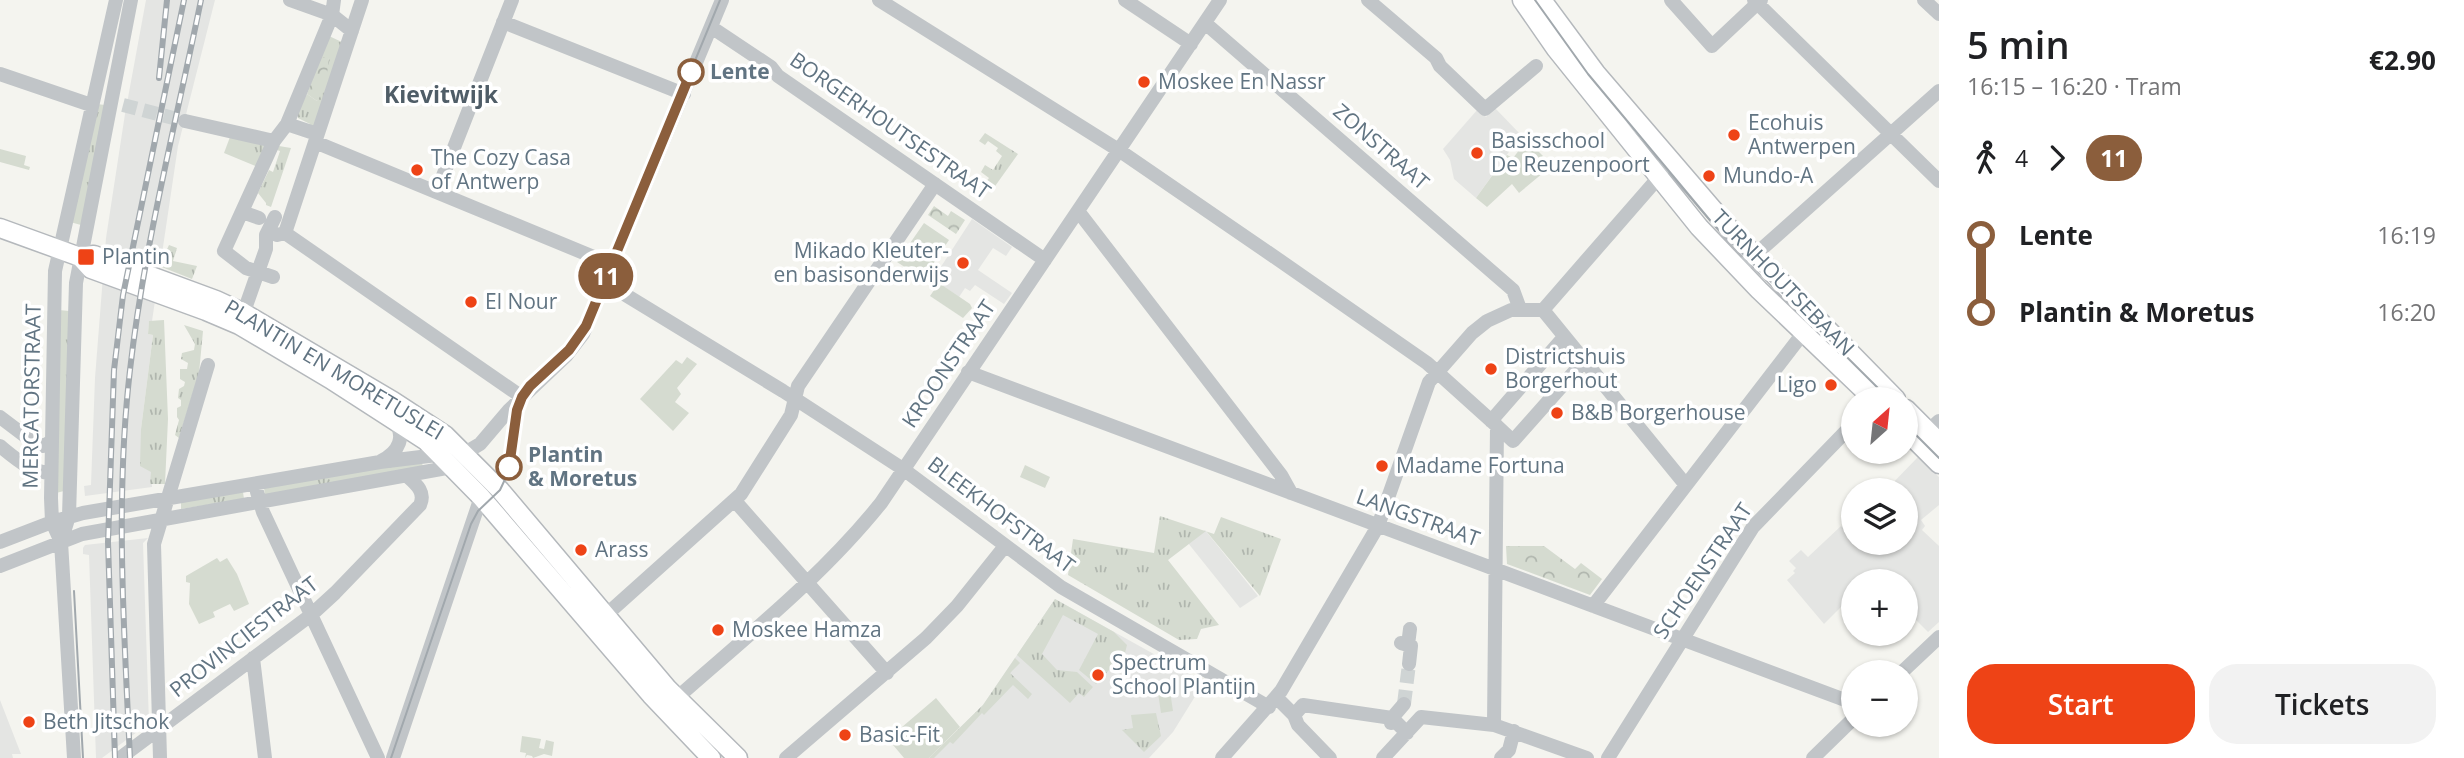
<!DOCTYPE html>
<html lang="en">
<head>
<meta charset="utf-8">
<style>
	:root { --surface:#fff; --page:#f2f2f2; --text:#202124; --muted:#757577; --accent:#ee4316 }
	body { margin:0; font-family:"Open Sans",sans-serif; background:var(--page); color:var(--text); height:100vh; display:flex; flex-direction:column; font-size:26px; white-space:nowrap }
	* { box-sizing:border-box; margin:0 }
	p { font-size:23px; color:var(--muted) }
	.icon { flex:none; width:38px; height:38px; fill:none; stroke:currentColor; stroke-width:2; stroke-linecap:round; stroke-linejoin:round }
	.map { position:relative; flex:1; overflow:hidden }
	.details { display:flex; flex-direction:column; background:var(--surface); width:525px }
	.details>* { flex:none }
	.badge { padding:0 14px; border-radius:23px; font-size:24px; line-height:46px }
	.needle { width:46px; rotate:27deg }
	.fabs { position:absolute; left:1841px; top:387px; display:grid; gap:14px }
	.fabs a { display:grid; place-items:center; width:77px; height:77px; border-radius:50%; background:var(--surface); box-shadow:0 2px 5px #0004; font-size:35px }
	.map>.badge { position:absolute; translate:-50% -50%; box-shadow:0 0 0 4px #fff }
	.legs { display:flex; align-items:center; gap:10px; height:77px; padding:0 28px; font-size:23px }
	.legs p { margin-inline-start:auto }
	.headline { display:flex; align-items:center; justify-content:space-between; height:119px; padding:0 28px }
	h1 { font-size:38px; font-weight:600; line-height:52px }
	.button { display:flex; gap:14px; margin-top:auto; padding:14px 28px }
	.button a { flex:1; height:80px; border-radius:28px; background:var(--accent); color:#fff; font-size:28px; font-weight:600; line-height:80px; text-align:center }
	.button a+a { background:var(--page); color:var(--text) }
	ul { padding:0 28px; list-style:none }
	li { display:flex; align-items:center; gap:24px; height:77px; font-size:26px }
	li i { display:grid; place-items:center; width:10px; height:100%; margin:0 9px; background:currentColor }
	li i::after { content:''; width:18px; height:18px; margin:-9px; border:5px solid; border-radius:50%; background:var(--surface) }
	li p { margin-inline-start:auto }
	li:first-child i { background:linear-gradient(#0000 50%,currentColor 0) }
	li:last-child i { background:linear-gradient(currentColor 50%,#0000 0) }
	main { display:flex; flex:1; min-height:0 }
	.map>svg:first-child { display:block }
	.built { fill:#e4e5e3 }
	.grass { fill:url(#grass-tufts) }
	.park { fill:url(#park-crowns) }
	.garden { fill:#d5dbd0 }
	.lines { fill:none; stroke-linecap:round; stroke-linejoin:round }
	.minor-tunnel { stroke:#cfd4d4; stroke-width:14; stroke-dasharray:14 7; stroke-linecap:butt }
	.major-casing { stroke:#b4b8bc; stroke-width:21 }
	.minor { stroke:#c1c5c8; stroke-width:14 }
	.major { stroke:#fff; stroke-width:18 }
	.tram { stroke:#a1a8ad; stroke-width:2 }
	.rail-casing { stroke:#a1a8ad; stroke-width:6 }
	.rail { stroke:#fff; stroke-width:3.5; stroke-dasharray:10; stroke-linecap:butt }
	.line-1-casing { stroke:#fff; stroke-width:16 }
	.line-1 { stroke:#8b5e3c; stroke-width:10 }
	.stop-1-dot { fill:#fff; stroke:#8b5e3c; stroke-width:3.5 }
	.poi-dot { fill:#ee4316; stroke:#fff; stroke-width:2.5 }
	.labels { text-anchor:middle; stroke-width:7; stroke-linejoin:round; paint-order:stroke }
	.stop-label { font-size:21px; font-weight:bold; fill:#617482; stroke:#fff; text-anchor:start }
	.poi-label { font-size:21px; fill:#617482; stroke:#fff; text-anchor:start }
	.street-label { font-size:21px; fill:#617482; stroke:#fff }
	.neighbourhood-label { font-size:23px; font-weight:bold; fill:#4f5d67; stroke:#fff }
</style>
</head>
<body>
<main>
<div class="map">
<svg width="1939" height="758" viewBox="0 0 1939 758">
	<defs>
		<pattern id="grass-tufts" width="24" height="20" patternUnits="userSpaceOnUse" patternTransform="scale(1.75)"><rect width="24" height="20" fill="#d5dbd0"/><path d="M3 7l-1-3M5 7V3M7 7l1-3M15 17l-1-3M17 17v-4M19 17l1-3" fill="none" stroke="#b0b6ae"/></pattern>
		<pattern id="park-crowns" width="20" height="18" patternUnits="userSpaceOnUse" patternTransform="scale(1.75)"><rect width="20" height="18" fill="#d5dbd0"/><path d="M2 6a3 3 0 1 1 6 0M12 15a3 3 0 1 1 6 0" fill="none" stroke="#b0b6ae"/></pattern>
	</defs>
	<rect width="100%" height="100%" fill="#f4f4ef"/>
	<path class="built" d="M146,0H215L178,146L152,321L149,322L148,334L153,335L141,429L151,472L152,487L85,496L84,486L91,485L95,378L106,238L125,114Z
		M1495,108L1521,135L1476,198L1454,179L1450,160L1443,149L1478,109L1486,117Z
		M972,219L1012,247L1006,256L993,248L978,270L1012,293L1004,304L975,285L970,291L965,288L959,297L933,279Z
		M1918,457L1939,477V505L1921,520L1925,526L1922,530L1939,546V622L1928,632L1906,610V581H1877L1872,577L1867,581H1853V595L1824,624L1787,580L1795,573L1793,571L1796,568L1789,561L1801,550L1808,557L1841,526L1843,528L1853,518V542H1906V490H1886Z
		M1205,530L1258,596L1240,608L1188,543Z
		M148,538L143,543L149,723L102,758H96L89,555L83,554V548L85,545Z
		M1055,599L1204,682L1173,732L1149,758H929L983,705Z
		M0,700L21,754H12L13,758H0Z"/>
	<path class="grass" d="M329,36L344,43L313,130L309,128L310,124L298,118L297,113L307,94L317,101L329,58H320Z
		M97,104L105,105L81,225L70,222Z
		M985,133L1018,154L993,189L985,183L989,178L981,172L985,165L993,170L1002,156L996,151L998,148L988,141L985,145L979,141Z
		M230,137L268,144L258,167L224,153Z
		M279,146L291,148L271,207L266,205V203L258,193L269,170L273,172L280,151L277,150Z
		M169,245L177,248L173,261L197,266L192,279L159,266Z
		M59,310L69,311L64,491L56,493Z
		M164,320L168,419L165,484H150L151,472L140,466L141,429L153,335L148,334L149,321Z
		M184,325L203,331L199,373L179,438L175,435L179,420L177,417V408L181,406V400L178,398L179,389L184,386L185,382L180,379V369H187L188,363L181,359L182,353L194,350L195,344Z
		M421,461L423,466L265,495L264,488Z
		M243,492L244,499L181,509V502Z
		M1160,516L1214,534L1221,517L1281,539L1260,596L1206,531L1168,560L1219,625L1201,629L1197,639L1179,640L1068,575L1073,539L1154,553Z
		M1055,599L1114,632L1127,645L1125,653L1096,684L1079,670L1098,634L1063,615L1042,654L1057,670L1077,672L1093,687L1084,697L1079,693L1070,703L1017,655Z
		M1015,658L1020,663L1010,673L1032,694L1028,699L1013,685L984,715L982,713L953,744L950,742L934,758H929L983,705Z
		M1169,684L1173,711L1161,713L1157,686Z
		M1156,713L1161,736L1144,752L1122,730L1133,728L1131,715Z"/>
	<path class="park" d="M320,58H329L325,89L317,101L307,94Z
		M934,206L948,216L951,211L965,220L956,234L928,215Z
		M1506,546H1544L1575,569L1581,563L1602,579L1590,595L1507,564Z"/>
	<path class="garden" d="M1527,140L1543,156L1540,159L1549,168L1519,193L1512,184L1487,207L1476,198L1507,155L1513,158Z
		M0,149L26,156L24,165L30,167L29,170L0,162Z
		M924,223L949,240L923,279L897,262Z
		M939,283L970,304L972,308L963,318L930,296Z
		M687,357L697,364L677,388L681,394L675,402L689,413L673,431L640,399L676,360L682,364Z
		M1025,465L1050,477L1045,488L1020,477Z
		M217,558L220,562L227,558L237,574L249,604L234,611L230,604L213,612L215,617L199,624L189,604L190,583L186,582V576Z
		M936,698L960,727L929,758H904L888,739Z
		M522,736L541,739L539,748L544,749L546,740L554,742L552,756L544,754L533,758L532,756L527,755L525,758L526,753L520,752Z"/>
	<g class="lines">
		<path class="minor-tunnel" d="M123,105L185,121
			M1404,704L1409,664"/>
		<g class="major-casing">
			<path id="major" d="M1522,0L1556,49L1699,227L1759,290L1873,399
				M1542,0L1596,73L1736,236L1896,399
				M0,228L80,257L91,269L206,311L239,325L330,379L426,441L481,497L651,695L711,758
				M80,257L94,255L216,300L244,313L393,401L445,435L500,490L668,689L738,758
				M1906,409L1939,442
				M1906,431L1939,464"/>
		</g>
		<path class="minor" d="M290,0L332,15L352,31
			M879,0L1120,151L1279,260L1427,363L1497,426L1494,725
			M1125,0L1191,44
			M1368,0L1436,58L1440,66L1485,109L1536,66
			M1671,0L1712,46L1761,0
			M1754,0L1939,181
			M1924,0L1939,14
			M503,22L684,94
			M1205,23L1513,290L1520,309
			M711,27L771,67L778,76L1045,260
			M0,74L91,105
			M185,121L274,141
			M287,124L317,134
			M315,142L613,265
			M437,191L512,0
			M1078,211L1281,475L1291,493
			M242,212L259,218
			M285,233L522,397
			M277,235L285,233L362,0
			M1739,269L1939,91
			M273,277L246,268L224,251L274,141L287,124L332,15L334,0
			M606,283L783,391L903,469L1061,587L1269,707
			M1543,310L1659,177L1664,165L1665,154
			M241,320L266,249V235L275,217
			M968,372L1853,703
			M0,417L37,445L43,446L52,441
			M1491,421L1564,337
			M1497,426L1513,441L1584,361
			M1928,431L1939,421
			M0,446C16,459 30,472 51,473
			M381,461C399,452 407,436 393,419
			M257,492L263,512L378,758
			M735,501L887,673
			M0,542L52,522L83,513L380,462L445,454
			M61,542L52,522L51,498L55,271L116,0
			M0,566L82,534L452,467L463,454L480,444L509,410L566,356L583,334L722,0
			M1593,606L1804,332
			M606,615L741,494L791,415L798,386L935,184
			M1401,643L1411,646L1409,664
			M1408,645L1410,629
			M253,658L265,758
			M1902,672L1939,637
			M1276,697L1294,715L1298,725L1330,758
			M670,704C742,640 820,579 881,503L1220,0
			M1294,715L1303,705L1392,718L1407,733
			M1391,723L1392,718L1404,704
			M74,758L61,542L69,516L76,283L131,0
			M120,758L311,615L335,593L420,505C426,492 416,484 407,476
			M160,758L154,544L208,365
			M393,758L481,497
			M786,758L926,638L957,606L1005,546
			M1222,758L1281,691L1378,526L1429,382L1472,333L1487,321L1511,310H1543L1685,484
			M1383,758L1421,717L1494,725L1587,758
			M1501,758L1509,750L1514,731
			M1608,758L1753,527L1853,424
			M1813,758L1853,719"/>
		<use href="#major" class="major"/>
		<path class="tram" d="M1535,0L1588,74L1714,225L1889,399
			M1906,425L1939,458
			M74,591L83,758
			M391,758L471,524L478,511L500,490L507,475L517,410L523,395L530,386L569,350L588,320L720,0"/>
		<g class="rail-casing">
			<path id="rail" d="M159,78L167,0
				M115,758L108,542L114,370L123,295L184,0
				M130,758C124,630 115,498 130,370C144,246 176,123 201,0"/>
		</g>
		<use href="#rail" class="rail"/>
	</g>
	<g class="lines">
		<g class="line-1-casing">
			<path id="line-1" d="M509,467L517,410L522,397L530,386L569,350L586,326L691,72"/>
		</g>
		<use href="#line-1" class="line-1"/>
	</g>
	<g class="stop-1-dot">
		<circle cx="691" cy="72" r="12"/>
		<circle cx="509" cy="467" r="12"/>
	</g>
	<g class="poi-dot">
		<circle cx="1144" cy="82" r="7"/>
		<circle cx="1734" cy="135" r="7"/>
		<circle cx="1477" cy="153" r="7"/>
		<circle cx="417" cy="170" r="7"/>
		<circle cx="1709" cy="176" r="7"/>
		<rect x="77" y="248" width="18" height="18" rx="3.5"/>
		<circle cx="963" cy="263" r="7"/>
		<circle cx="471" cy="302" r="7"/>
		<circle cx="1491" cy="369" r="7"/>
		<circle cx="1831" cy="385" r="7"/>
		<circle cx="1557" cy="413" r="7"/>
		<circle cx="1382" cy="466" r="7"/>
		<circle cx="581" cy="550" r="7"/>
		<circle cx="718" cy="630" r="7"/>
		<circle cx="1098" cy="675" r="7"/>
		<circle cx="29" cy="722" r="7"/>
		<circle cx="845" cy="735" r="7"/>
	</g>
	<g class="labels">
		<g class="stop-label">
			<text x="710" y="79">Lente</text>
			<text x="528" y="462">Plantin<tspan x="528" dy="24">&amp; Moretus</tspan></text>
		</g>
		<g class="poi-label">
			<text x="1158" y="89">Moskee En Nassr</text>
			<text x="1748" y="130">Ecohuis<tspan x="1748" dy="24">Antwerpen</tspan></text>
			<text x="1491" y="148">Basisschool<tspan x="1491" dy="24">De Reuzenpoort</tspan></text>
			<text x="431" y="165">The Cozy Casa<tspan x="431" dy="24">of Antwerp</tspan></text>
			<text x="1723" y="183">Mundo-A</text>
			<text x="949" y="258" text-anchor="end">Mikado Kleuter-<tspan x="949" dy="24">en basisonderwijs</tspan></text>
			<text x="102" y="264">Plantin</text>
			<text x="485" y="309">El Nour</text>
			<text x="1505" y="364">Districtshuis<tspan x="1505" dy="24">Borgerhout</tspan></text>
			<text x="1817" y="392" text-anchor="end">Ligo</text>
			<text x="1571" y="420">B&amp;B Borgerhouse</text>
			<text x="1396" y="473">Madame Fortuna</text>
			<text x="595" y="557">Arass</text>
			<text x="732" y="637">Moskee Hamza</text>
			<text x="1112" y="670">Spectrum<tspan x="1112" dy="24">School Plantijn</tspan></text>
			<text x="43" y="729">Beth Jitschok</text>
			<text x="859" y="742">Basic-Fit</text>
		</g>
		<g class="street-label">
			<text transform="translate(890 126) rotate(35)" y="7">BORGERHOUTSESTRAAT</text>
			<text transform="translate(1381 147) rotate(41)" y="7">ZONSTRAAT</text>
			<text transform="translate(1783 283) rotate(46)" y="7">TURNHOUTSEBAAN</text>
			<text transform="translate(949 364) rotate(-56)" y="7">KROONSTRAAT</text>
			<text transform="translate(334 370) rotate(31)" y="7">PLANTIN EN MORETUSLEI</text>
			<text transform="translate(32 396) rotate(-89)" y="7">MERCATORSTRAAT</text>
			<text transform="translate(1001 515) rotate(37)" y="7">BLEEKHOFSTRAAT</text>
			<text transform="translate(1418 518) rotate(20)" y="7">LANGSTRAAT</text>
			<text transform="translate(1703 571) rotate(-56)" y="7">SCHOENSTRAAT</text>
			<text transform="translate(244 637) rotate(-38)" y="7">PROVINCIESTRAAT</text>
		</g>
		<g class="neighbourhood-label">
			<text x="441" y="103">Kievitwijk</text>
		</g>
	</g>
</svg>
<div class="fabs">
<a><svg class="needle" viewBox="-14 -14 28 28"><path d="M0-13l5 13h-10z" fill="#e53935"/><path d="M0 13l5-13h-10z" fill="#757577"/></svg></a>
<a><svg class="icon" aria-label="layers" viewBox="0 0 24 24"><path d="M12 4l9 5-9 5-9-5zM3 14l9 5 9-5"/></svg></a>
<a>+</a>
<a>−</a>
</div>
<b class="badge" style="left:606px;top:276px;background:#8b5e3c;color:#fff">11</b>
</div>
<section class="details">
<div class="headline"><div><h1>5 min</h1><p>16:15 – 16:20 · Tram</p></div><b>€2.90</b></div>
<div class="legs"><svg class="icon" aria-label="walk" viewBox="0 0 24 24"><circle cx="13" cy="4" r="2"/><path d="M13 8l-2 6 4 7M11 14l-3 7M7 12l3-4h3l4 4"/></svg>4<svg class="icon" aria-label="forward" viewBox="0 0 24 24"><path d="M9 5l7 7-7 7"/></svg><b class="badge" style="background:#8b5e3c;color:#fff">11</b></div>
<ul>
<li><i style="color:#8b5e3c"></i><b>Lente</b><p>16:19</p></li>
<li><i style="color:#8b5e3c"></i><b>Plantin &amp; Moretus</b><p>16:20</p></li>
</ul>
<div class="button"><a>Start</a><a>Tickets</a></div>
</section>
</main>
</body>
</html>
